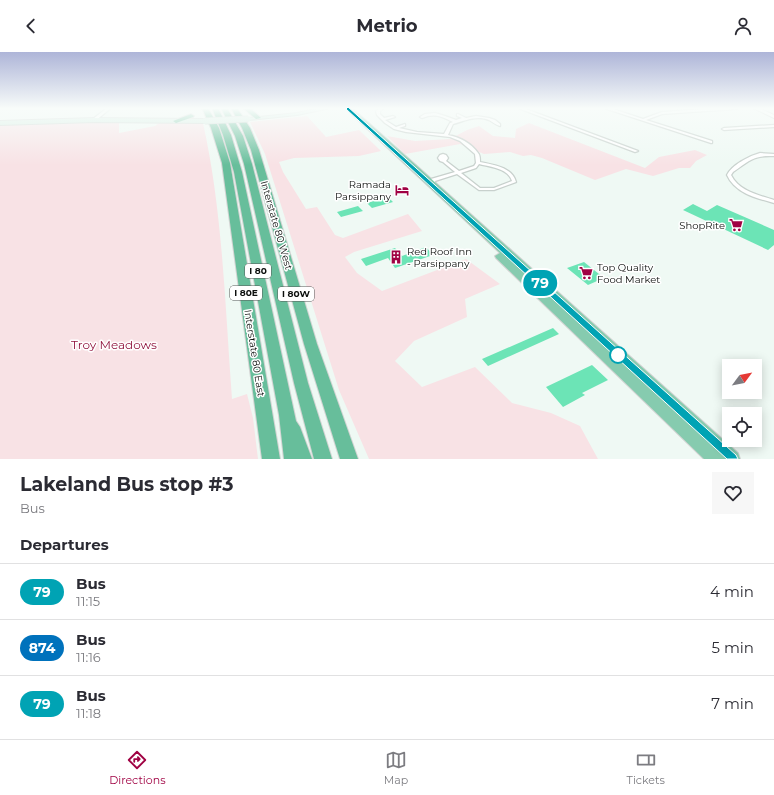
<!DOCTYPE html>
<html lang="en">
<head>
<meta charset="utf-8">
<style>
	:root { --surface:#fff; --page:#f7f7f7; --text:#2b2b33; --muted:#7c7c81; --line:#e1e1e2; --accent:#a00243 }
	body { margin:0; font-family:Montserrat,sans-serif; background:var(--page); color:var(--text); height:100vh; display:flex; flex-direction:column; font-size:15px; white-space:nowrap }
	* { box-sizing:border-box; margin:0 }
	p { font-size:13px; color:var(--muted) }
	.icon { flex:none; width:22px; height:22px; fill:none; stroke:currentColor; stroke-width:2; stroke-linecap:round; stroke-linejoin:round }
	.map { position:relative; height:407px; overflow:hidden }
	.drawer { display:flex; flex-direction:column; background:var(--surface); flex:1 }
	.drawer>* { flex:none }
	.badge { padding:0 8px; border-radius:13px; font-size:14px; line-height:26px }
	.needle { width:26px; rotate:58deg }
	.controls { position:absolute; left:722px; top:307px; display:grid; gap:8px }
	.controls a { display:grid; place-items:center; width:40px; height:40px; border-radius:0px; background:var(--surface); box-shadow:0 2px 10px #0003; font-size:20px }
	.map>.badge { position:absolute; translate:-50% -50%; box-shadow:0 0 0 2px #fff }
	h2 { padding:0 20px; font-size:15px; line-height:36px }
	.round { display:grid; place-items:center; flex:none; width:42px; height:42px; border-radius:0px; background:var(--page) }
	.headline { display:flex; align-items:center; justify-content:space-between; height:68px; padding:0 20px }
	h1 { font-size:19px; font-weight:700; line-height:30px }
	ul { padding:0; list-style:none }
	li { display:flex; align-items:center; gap:12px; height:56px; padding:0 20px; border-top:1px solid var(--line) }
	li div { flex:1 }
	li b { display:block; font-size:15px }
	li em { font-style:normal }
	li .badge { min-width:44px; font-weight:700; text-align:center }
	header { display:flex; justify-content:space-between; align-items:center; height:52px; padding:0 20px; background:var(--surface); font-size:18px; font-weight:700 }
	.menu { display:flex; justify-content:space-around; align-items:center; height:56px; border-top:1px solid var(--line); background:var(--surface); font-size:11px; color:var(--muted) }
	.menu a { display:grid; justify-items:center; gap:2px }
	.menu .selected { color:var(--accent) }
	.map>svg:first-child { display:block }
	.green { fill:#f8e2e5 }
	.building { fill:#6ce4b6 }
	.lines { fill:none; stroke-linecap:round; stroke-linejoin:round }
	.minor-casing { stroke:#c8d1cd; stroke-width:2.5 }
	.tertiary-casing { stroke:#c8d1cd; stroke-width:2 }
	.secondary-casing { stroke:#c8d1cd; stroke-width:2 }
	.trunk-casing { stroke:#d3d4d3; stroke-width:2 }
	.motorway-casing { stroke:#d3d4d3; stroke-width:2 }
	.minor { fill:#fff; fill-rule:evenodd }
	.tertiary { fill:#fff; fill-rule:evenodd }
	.secondary { fill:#d1ece1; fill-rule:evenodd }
	.trunk { fill:#86cbaf; fill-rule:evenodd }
	.motorway { fill:#67be9b; fill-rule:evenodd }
	.secondary-bridge-casing { stroke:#c8d1cd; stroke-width:7; stroke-linecap:butt }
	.secondary-bridge { stroke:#d1ece1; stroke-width:5.5 }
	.line { fill:#00a3b4; stroke:#fff }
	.stop-dot { fill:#fff; stroke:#00a3b4; stroke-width:2 }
	.labels { text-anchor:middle; stroke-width:3; stroke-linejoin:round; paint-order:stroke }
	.shield { fill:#fff; stroke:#555756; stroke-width:1 }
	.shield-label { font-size:9px; font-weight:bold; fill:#0c0f0d }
	.poi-label { font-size:10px; fill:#0c0f0d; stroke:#fff; text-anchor:end }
	.street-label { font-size:10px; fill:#0c0f0d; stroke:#fff }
	.near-park-label { font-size:12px; fill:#91153f; stroke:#fff }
</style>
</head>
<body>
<header><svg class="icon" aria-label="back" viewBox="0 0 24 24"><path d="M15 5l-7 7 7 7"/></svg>Metrio<svg class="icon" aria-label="person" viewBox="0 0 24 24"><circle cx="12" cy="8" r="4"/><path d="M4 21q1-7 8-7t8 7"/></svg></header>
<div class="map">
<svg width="774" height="407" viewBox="0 0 774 407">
	<rect width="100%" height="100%" fill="#eff9f4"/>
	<path class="green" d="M307,64L326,85L359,78L381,99L359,104L294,106L279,110L283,120L306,157L317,155L335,183L343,186L408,162L422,179L354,200L345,205L357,221L382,239L466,207L500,232L465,247L467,265L414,289L395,309L422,335L475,315L512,351L551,361L580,374L598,407H369L339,338L265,102L250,70Z
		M119,70V81L155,74L159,71H203C223,161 225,255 232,347L247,342L253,366L258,407H0V73Z
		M529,71L645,116L659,105L695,98L707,103L696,109L690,116H679L653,124L626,117L595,128L542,106L531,103L523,104L510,100L484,102L460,92L405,102L387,84L415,89L450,87L467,78L479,74L493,84L515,86L516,77Z"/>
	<path class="building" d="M388,145L393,150L372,156L367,151Z
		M693,152L707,159L717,153L774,178V193L768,198L683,158Z
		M358,154L363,159L341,165L337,160Z
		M426,195L433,203L395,216L388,206L366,214L361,207L395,196L402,204Z
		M584,210L604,226L588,233L567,216Z
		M553,276L559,282L488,314L482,307Z
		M592,313L608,328L582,341L585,343L563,355L546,335Z"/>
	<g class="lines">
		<g class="minor-casing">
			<path id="minor" d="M107,56H111L95,69H93V67Z
				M380,56H384L380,59V62L384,66L393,64L395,65L385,68L396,75L405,72V74L399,76L417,80L444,82L450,71L453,70C441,64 434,61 422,66L420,65L425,62L435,61L445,64L456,68L462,66L457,64V62H458L466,66L476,64L489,66L495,68L500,72V74C496,73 493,70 489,68C476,63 465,69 453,72L448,83C459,85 471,91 478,101C480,103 480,107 480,110C494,113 512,115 516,130L494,138H479L457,122L435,129V134L433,135H431V127L455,120L443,110L440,109L438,106L440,103L443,102L446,103L448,106L446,109L459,119L474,114L476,111L475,102L460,89L450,85L406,80L394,77L385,71L377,63L376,59ZM479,112C490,115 508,116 512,129L494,136H480L461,121L476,116Z
				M518,56H523L638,99L635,100Z
				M604,56H610L643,67L662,60L719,56H738L736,57L662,62L646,68L712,89V91H711Z
				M774,73V75L724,78L722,77L724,76Z
				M760,101L774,102V104C753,103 749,109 733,120L731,123C739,139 758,143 774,148V151C756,146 735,141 727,123C732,113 749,104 760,101Z"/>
		</g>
		<g class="tertiary-casing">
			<path id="tertiary" d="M753,56H759L774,63V66Z"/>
		</g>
		<g class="secondary-casing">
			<path id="secondary" d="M320,56H331L297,63L248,68L246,67L248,66L297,61Z
				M94,66L205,67L208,69L205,71L94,70L0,73V69Z"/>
		</g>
		<g class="trunk-casing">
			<path id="trunk" d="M345,56H352L738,401L740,407H704L496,206L495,204L500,201Z"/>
		</g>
		<g class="motorway-casing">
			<path id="motorway" d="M202,56H208L219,76L230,111L280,407H262L222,111L211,76Z
				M212,56H218L231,83L242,120L296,369L300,375L312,407H284L279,363L234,120L223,83Z
				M221,56H227L243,84L252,112L308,331L332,407H314L294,331L244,112L235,84Z
				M231,56H237L250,76L259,98L317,292L358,407H340L304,292L251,98L242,76Z
				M243,56H250L261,66L256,67Z
				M191,62L194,64L193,65L176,71L173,69Z"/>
		</g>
		<use href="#minor" class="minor"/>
		<use href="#tertiary" class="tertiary"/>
		<use href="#secondary" class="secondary"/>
		<use href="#trunk" class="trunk"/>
		<use href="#motorway" class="motorway"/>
		<g class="secondary-bridge-casing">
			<path id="secondary-bridge" d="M205,69L248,67"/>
		</g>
		<use href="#secondary-bridge" class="secondary-bridge"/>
	</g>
	<linearGradient id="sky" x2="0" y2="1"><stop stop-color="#aeb5d8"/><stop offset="0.5" stop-color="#f8fcfa"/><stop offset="1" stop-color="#f8fcfa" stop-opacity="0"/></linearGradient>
	<rect width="774" height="113" fill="url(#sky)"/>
	<path class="line" d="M348,55L736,403L738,407H727L346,57Z"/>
	<defs>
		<g id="hotel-bare" transform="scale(1.08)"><path d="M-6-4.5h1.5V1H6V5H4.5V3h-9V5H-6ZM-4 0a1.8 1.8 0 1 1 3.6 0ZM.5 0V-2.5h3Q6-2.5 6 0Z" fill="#a00243" stroke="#fff" stroke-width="2.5" paint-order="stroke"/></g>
		<g id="supermarket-bare" transform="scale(1.08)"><path d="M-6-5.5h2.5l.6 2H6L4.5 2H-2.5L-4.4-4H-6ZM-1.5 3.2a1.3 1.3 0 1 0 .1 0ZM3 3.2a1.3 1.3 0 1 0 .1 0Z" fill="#a00243" stroke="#fff" stroke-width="2.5" paint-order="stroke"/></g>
		<g id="building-bare" transform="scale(1.08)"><path d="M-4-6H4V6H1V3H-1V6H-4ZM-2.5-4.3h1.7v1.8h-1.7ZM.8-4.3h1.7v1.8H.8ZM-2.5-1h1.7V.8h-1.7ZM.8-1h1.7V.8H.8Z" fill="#a00243" stroke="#fff" stroke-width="2.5" paint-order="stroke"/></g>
	</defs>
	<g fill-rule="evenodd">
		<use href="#hotel-bare" x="402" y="138"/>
		<use href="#supermarket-bare" x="736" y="173"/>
		<use href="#building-bare" x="396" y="205"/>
		<use href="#supermarket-bare" x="586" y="221"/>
	</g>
	<circle class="stop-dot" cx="618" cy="303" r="8"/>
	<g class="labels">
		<g class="shield">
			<rect x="245" y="212" width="26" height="14" rx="3"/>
			<rect x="230" y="234" width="32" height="14" rx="3"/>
			<rect x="278" y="235" width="36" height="14" rx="3"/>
		</g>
		<g class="shield-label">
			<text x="258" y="222">I 80</text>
			<text x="246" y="244">I 80E</text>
			<text x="296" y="245">I 80W</text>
		</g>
		<g class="poi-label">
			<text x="391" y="136">Ramada<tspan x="391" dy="12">Parsippany</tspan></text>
			<text x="725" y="177">ShopRite</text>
			<text x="407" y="203" text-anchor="start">Red Roof Inn<tspan x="407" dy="12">- Parsippany</tspan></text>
			<text x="597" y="219" text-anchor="start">Top Quality<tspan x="597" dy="12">Food Market</tspan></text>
		</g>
		<g class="street-label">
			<text transform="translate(277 173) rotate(74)" y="4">Interstate 80 West</text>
			<text transform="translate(255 301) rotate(81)" y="4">Interstate 80 East</text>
		</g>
		<g class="near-park-label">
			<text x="114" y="297">Troy Meadows</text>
		</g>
	</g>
</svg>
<div class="controls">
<a><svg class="needle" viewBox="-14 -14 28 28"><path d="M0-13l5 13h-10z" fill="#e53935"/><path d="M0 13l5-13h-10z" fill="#7c7c81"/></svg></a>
<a><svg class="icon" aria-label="locate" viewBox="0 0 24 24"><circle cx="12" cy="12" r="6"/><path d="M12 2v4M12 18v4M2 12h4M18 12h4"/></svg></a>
</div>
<b class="badge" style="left:540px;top:231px;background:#00a3b4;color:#fff">79</b>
</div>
<section class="drawer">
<div class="headline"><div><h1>Lakeland Bus stop #3</h1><p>Bus</p></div><a class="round"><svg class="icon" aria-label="heart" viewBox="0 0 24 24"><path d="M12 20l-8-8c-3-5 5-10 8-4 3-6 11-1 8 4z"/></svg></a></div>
<h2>Departures</h2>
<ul>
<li><span class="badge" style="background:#00a3b4;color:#fff">79</span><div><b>Bus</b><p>11:15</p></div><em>4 min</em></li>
<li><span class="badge" style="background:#0072bc;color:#fff">874</span><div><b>Bus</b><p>11:16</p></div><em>5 min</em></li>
<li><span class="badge" style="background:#00a3b4;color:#fff">79</span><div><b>Bus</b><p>11:18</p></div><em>7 min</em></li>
</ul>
</section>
<nav class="menu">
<a class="selected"><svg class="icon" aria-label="directions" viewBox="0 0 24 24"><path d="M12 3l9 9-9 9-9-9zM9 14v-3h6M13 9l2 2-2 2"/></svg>Directions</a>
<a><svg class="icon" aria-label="map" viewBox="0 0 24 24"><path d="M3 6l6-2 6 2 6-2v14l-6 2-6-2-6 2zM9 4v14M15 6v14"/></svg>Map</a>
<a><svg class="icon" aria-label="tickets" viewBox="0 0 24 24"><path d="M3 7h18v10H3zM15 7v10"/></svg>Tickets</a>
</nav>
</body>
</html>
